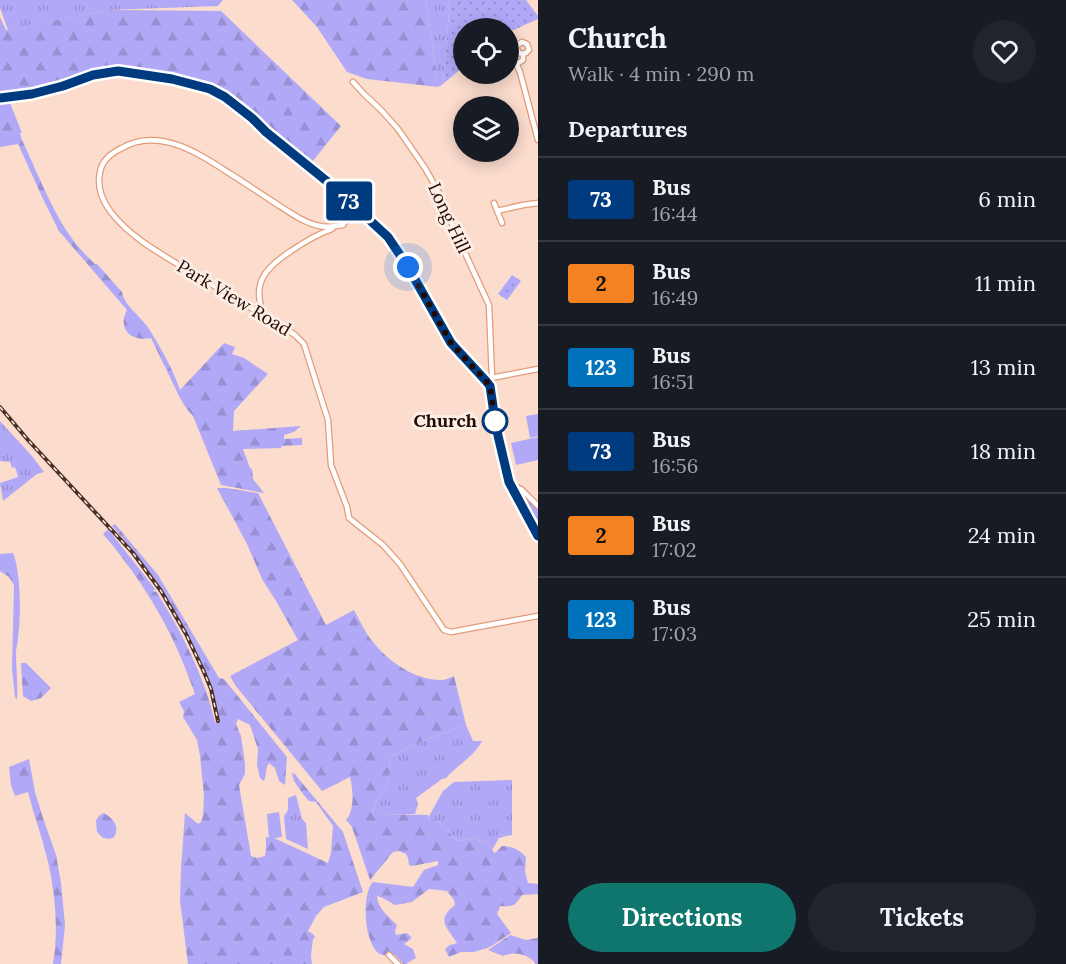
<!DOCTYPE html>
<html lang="en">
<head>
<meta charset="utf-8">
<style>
	:root { --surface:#171b24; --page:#20242c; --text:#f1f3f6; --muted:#9ea1a6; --line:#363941; --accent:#0f766e }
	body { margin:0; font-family:Lora,serif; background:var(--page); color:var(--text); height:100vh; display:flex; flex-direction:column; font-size:22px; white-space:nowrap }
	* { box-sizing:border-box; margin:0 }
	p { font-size:20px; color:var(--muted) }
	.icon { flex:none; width:33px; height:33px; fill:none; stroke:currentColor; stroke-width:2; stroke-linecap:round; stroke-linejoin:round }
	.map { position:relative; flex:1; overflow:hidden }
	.sheet { display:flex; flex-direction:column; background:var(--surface); width:528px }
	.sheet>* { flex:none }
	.badge { padding:0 12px; border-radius:4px; font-size:21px; line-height:39px }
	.fabs { position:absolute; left:453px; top:18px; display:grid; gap:12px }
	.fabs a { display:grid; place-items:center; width:66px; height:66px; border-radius:50%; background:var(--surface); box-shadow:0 3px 15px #0003; font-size:30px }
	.you { position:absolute; width:30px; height:30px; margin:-15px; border:4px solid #fff; border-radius:50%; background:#1a73e8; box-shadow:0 0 0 9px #1a73e833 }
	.map>.badge { position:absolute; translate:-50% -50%; box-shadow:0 0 0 3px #fff }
	h2 { padding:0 30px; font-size:22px; line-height:54px }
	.round { display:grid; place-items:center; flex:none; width:63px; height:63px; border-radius:32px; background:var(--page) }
	.overview { display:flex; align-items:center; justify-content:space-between; height:102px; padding:0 30px }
	h1 { font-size:28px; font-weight:800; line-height:45px }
	.action { display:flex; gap:12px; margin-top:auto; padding:12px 30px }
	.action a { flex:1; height:69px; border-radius:36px; background:var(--accent); color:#fff; font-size:24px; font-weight:800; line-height:69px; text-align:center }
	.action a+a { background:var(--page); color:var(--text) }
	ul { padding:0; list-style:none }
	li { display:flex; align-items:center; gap:18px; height:84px; padding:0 30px; border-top:2px solid var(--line) }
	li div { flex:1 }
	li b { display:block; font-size:22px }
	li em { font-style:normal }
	li .badge { min-width:66px; font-weight:700; text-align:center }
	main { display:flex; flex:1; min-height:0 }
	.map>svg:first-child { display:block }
	.grass { fill:url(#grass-tufts) }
	.forest { fill:url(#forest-firs) }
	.park { fill:url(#park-dots) }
	.pitch { fill:#b1a9f7 }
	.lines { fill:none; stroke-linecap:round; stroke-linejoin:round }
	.minor-casing { stroke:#e39c77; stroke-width:7 }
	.tertiary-casing { stroke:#e39c77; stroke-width:8 }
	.minor { stroke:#fff; stroke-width:4.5 }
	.tertiary { stroke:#fff; stroke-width:5 }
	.rail-casing { stroke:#4a3025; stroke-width:4 }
	.rail { stroke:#fcede5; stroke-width:1.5; stroke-dasharray:4.5; stroke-linecap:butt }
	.line-casing { stroke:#fff; stroke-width:14 }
	.line { stroke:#003b80; stroke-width:9 }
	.walk { stroke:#230a00; stroke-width:6; stroke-dasharray:0 10.8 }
	.stop-dot { fill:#fff; stroke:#003b80; stroke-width:3 }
	.labels { text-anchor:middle; stroke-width:6; stroke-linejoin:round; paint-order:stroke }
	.street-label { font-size:18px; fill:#230a00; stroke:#fcede5 }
	.stop-label { font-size:18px; font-weight:bold; fill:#230a00; stroke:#fcede5; text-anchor:end }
</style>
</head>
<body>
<main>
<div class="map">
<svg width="538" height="964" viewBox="0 0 538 964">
	<defs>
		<pattern id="grass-tufts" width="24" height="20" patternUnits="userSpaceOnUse" patternTransform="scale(1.5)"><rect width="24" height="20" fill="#b1a9f7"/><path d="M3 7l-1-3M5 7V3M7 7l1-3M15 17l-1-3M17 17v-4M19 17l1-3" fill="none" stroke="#9890d2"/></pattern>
		<pattern id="forest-firs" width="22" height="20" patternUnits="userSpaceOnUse" patternTransform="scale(1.5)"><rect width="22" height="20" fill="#b1a9f7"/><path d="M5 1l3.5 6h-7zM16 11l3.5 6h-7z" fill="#9890d2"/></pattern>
		<pattern id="park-dots" width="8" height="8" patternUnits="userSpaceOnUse" patternTransform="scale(1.5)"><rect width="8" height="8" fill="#b1a9f7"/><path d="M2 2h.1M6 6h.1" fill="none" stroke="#9890d2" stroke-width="1.8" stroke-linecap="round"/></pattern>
	</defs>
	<rect width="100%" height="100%" fill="#fbdccd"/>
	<path class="grass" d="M0,0H223L218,6L109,10L8,30L0,8Z
		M426,0H450L443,84L438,87Z
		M0,421L32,456L44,472L37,474L3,501L0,483L18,477L15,467L12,468L10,462L0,461Z
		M516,490C522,492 535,504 538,511C538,516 538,525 538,531Z
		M466,725L473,741H482C474,757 457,765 446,778L442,779L416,798L418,804L415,814L372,815L376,802L390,778L389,757L423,741Z
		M512,780V835L506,836L499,834L490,845L473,838L458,841L438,821L428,818L443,791L454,782Z
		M296,795L302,819L306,823L308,849L286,839L284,816L288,810V798Z"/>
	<path class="forest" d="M292,0H426L438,87L367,79L347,72L317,27Z
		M109,10L221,11L341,126L312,162L270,130L242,103L211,85L173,75L131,67H108L45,86L0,94V17L6,30Z
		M0,103H10L22,133H20L22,140C43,184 58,231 95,264H97L122,292C124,305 139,315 147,326C160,346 172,367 180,390L224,343L235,347L232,354L244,358L268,374L234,411L233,431L301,426L294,432L284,435V439L302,438V445L282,446L281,448L243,449L250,468L252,469L253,479L264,493L221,485L193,416L186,408L180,398L151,338C131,342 117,329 127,310L59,231L44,201L18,144L0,147Z
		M217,488H226L258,493L326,625L354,610C360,620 365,633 373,642C389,662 415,680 441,680C445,680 450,678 454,676L466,725L423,741L389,757L390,778L376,802L372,814L428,815V818L438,821L458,841L473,838L490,845L494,837L499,834L506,836L499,838L492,850L495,853L502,846C511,846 520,850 526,857L525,872L528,883L538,884V894L522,895C515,906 513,907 500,906L497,914L511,933L490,947L474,952H461L449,957L445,949L450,945L457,943C446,926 436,920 455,905L454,900L447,891L429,889L412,902L395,905L383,898L377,896C377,908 389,917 397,925L395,931L396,935L407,933L412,938L404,944L413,949L416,958L406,964H403L395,955C390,955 384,956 380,954C364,945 361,894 373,882L413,887L424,870L438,865V861L412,866L409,865L408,858L406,854L399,851L393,852L370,880L352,827L346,820C355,810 353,789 350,777L322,791L235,685L230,676L298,640L276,601L262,579L247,544Z
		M115,524L158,575L219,678L224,679L287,757L285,785L279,781L275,768L269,763C265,769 267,775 264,781L260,778L257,765L258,749L250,725L238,719L236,724L241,736L245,764V774L240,783L239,785L251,856L257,858L265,856L266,848V837L274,838L328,863L331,853L333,826L316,802L309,801L303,794L294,781L292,773L295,774L298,778L343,832L363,892L324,907L316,916L308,931L314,935L315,938L313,939L311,955L312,964H188L180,901L181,868L185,813L198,824L201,822L203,816L204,796L200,756L197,740L183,717L184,711L179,702L195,694C188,675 181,656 172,638C154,601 130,565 103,534L108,529L155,589L153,591L155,592L156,591C182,633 204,675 215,722L220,721C204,648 161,582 112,526Z
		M13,553C21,572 21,617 18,638C18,643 16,648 16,652C16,668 18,684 17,700L15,697L12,668L14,585L9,577L0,571V554Z
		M21,663H26L51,688L41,698L31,701L23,696Z
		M29,759L35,792L43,818L56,855L61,883L65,925L61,964H53C59,929 55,888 46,854C41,833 33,813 28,792L15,796L11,785L9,767Z
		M104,813C114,819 120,827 114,837L110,839L103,838L97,832L96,820L100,815Z
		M510,935L526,940L538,938V964H536C528,954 515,951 503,956L488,950Z"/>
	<path class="park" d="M450,0H526L538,16V19L509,32L508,28H464L463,67L443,84Z
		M512,275L521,281L507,300L498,294Z"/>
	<path class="pitch" d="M538,414V436L530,438L526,416Z
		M538,437V460L516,465L511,443Z
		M279,812L282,837L269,839L267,814Z"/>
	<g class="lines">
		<g class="minor-casing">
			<path id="minor" d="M512,54L520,72L538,140
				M517,64L523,60V54L526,53L529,50L527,44L522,42L517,45V49L519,53L523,54
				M353,82L364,94L381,110L398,129L425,168L443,200L454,229L489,305L492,378
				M494,203L502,223
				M497,211L523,205L538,203
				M340,225L361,212
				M343,225C335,226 327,228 320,226C304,223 289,212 275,203C260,193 245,183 229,173C198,153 158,126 120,149C110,154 102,161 100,172C97,186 102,200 110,211C131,239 165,256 194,274C228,294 262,314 295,335L304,344L328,420L331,465L347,507L349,518L383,545L400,564L444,630L451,632L538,616
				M264,316C251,283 265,268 291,251C304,242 318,234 332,229
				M491,378L538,369
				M511,485L521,489L538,506
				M389,955L398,964"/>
		</g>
		<g class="tertiary-casing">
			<path id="tertiary" d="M0,98L32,94L63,86L93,75L118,71L172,79L210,89L225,97L252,118L266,132L334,187L388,237L408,267L451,343L486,381L490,386L496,427L509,482L538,537"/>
		</g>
		<use href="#minor" class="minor"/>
		<use href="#tertiary" class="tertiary"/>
		<g class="rail-casing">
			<path id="rail" d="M0,407L28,440L133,553L161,591L186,634L204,672L211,689L218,721"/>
		</g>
		<use href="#rail" class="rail"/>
	</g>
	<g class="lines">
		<g class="line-casing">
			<path id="line" d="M0,98L32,94L63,86L93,75L118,71L172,79L210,89L225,97L252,118L266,132L334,187L388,237L408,267L451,343L486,381L490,386L496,427L509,482L538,536"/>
		</g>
		<use href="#line" class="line"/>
		<path class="walk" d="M408,267L451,343L486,381L490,386L495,421"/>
	</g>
	<circle class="stop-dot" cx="495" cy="421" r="12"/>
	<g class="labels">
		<g class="street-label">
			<text transform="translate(449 218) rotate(65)" y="6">Long Hill</text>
			<text transform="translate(234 298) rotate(31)" y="6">Park View Road</text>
		</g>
		<g class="stop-label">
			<text x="477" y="427">Church</text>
		</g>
	</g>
</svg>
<div class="fabs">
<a><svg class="icon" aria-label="locate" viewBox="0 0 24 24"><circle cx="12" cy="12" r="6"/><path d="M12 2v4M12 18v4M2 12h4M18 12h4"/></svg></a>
<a><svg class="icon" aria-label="layers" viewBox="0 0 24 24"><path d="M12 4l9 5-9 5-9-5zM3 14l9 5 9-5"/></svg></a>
</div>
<div class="you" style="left:408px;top:267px"></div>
<b class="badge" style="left:349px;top:201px;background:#003b80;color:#fff">73</b>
</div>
<section class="sheet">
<div class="overview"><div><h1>Church</h1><p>Walk · 4 min · 290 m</p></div><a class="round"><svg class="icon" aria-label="heart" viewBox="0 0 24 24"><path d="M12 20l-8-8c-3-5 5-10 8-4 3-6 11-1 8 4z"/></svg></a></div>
<h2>Departures</h2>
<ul>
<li><span class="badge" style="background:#003b80;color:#fff">73</span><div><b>Bus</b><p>16:44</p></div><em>6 min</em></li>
<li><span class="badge" style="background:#f58220;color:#111">2</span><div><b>Bus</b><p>16:49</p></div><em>11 min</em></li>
<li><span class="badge" style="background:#0072bc;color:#fff">123</span><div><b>Bus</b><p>16:51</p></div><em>13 min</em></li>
<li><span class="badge" style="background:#003b80;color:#fff">73</span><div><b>Bus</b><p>16:56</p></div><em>18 min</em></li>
<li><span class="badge" style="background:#f58220;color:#111">2</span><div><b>Bus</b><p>17:02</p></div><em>24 min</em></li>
<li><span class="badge" style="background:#0072bc;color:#fff">123</span><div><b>Bus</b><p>17:03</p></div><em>25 min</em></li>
</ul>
<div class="action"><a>Directions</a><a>Tickets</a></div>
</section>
</main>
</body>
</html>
